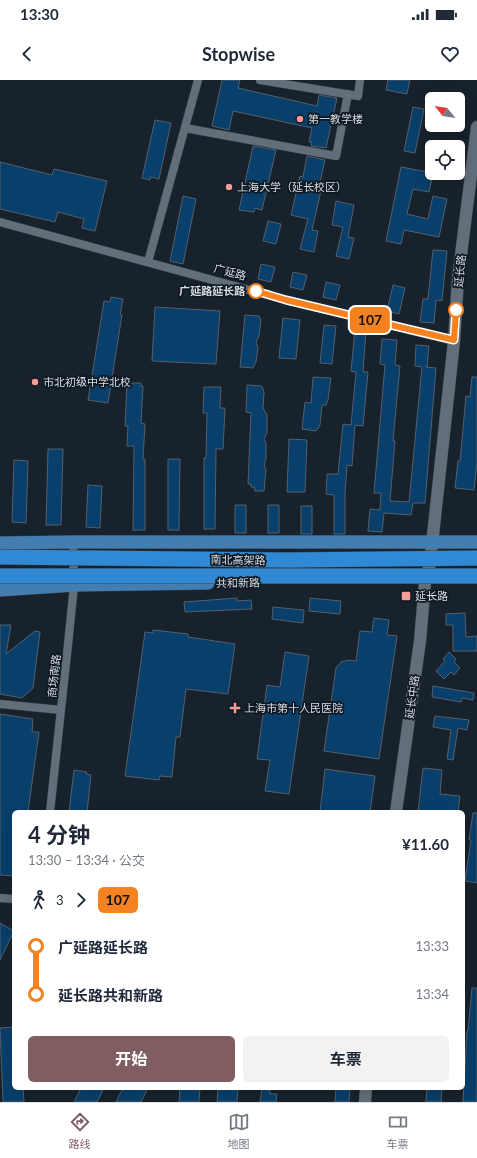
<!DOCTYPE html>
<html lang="zh">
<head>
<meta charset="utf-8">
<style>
	:root { --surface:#fff; --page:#f2f2f3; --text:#1f2937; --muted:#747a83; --line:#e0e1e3; --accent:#7f5d60 }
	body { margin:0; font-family:Lato,"Noto Sans SC",sans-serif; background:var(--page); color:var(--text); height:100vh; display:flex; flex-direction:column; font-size:15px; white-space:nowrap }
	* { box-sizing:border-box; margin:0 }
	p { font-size:13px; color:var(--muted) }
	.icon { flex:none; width:22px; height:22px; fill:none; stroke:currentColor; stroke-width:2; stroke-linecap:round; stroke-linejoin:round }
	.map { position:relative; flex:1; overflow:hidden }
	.panel { position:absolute; left:12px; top:730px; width:453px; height:280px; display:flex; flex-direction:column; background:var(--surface); border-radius:6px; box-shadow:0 4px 16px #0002 }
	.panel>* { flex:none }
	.badge { padding:0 8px; border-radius:6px; font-size:14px; line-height:26px }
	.needle { width:26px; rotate:300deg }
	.fabs { position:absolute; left:425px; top:12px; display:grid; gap:8px }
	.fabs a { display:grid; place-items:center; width:40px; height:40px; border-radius:6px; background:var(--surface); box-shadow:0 4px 16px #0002; font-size:20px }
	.map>.badge { position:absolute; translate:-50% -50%; box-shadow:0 0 0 2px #fff }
	.legs { display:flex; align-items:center; gap:6px; height:44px; padding:0 16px; font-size:13px }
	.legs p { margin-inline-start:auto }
	.overview { display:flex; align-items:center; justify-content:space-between; height:68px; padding:0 16px }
	h1 { font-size:22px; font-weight:700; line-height:30px }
	.primary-button { display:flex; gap:8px; margin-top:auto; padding:8px 16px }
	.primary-button a { flex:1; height:46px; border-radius:6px; background:var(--accent); color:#fff; font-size:16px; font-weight:700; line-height:46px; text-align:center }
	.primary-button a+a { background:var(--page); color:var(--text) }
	ul { padding:0 16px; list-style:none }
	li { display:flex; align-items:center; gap:14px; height:48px; font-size:15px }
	li i { display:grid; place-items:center; width:6px; height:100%; margin:0 5px; background:currentColor }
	li i::after { content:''; width:10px; height:10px; margin:-5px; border:3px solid; border-radius:50%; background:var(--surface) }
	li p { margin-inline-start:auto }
	li:first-child i { background:linear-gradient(#0000 50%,currentColor 0) }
	li:last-child i { background:linear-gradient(currentColor 50%,#0000 0) }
	.status { display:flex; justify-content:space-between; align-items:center; height:28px; padding:0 20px; background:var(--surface); direction:ltr }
	.status svg { height:11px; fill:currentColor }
	header { display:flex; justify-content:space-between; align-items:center; height:52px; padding:0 16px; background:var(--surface); font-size:18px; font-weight:700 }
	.dock { display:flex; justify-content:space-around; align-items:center; height:56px; border-top:1px solid var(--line); background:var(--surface); font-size:11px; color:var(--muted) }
	.dock a { display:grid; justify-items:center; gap:2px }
	.dock .on { color:var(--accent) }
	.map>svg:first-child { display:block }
	.building { fill:#083f6b; stroke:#54606b }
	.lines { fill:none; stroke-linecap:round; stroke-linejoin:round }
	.street-casing { stroke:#373e46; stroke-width:9 }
	.secondary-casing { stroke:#373e46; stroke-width:13 }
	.primary-casing { stroke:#373e46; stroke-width:14 }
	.street { stroke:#626e7a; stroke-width:8 }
	.secondary { stroke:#626e7a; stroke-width:12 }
	.primary { stroke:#447eb1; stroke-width:13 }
	.highway-bridge-casing { stroke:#373e46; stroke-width:16; stroke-linecap:butt }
	.highway-bridge { stroke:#3089d5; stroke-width:15 }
	.line-1-casing { stroke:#fff; stroke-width:9 }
	.line-1 { stroke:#f58220; stroke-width:6 }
	.poi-dot { fill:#f59c93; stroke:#0f1922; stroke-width:1.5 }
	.stop-1-dot { fill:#fff; stroke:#f58220; stroke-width:2 }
	.labels { text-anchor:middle; stroke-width:3.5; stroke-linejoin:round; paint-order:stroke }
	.poi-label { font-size:11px; fill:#d8dee5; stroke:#0f1922; text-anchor:start }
	.street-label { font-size:11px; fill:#d8dee5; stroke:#0f1922 }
	.stop-label { font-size:11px; font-weight:bold; fill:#d8dee5; stroke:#0f1922; text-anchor:end }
</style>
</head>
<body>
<div class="status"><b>13:30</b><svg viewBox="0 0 49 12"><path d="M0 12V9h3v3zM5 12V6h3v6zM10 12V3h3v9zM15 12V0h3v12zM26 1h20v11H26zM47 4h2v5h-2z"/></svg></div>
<header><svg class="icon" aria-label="back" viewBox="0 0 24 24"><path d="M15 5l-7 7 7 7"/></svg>Stopwise<svg class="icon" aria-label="heart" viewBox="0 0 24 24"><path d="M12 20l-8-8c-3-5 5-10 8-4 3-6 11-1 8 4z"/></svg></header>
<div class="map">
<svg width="477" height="1022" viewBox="0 0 477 1022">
	<rect width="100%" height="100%" fill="#18222c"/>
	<path class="building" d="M222,0H240L238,8L317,26L319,15L337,18L326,68L311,66L312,62H309L312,48L233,31L229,50L212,46Z
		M388,0H410L407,14L386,10Z
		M413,27L424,29L415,73L404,71Z
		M155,40L171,43L159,99L150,97V100L142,98Z
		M253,66L276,70L262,130L255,128L254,132L239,130Z
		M307,76L325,80L320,102H323L312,150L318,151L314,172L300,169L308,139L291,135L300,96L303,97Z
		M0,82L52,95L54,89L107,101L95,151L82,148L84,139L58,132L55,142L0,129Z
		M401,87L433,93L429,112L413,109L407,134L428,139L433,116L447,119L439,157L404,150L401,164L386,161Z
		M183,116L196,119L183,184L170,181Z
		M336,121L354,125L348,157L354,158L349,179L336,176L343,147L332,145Z
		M268,141L281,144L276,164L263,161Z
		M433,170L447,171L442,221L436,220L434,243L420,242L423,219H428Z
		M261,184L275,187L271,202L258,199Z
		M293,192L307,195L303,210L290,207Z
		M326,202L340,205L336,220L323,217Z
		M393,205L405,208L399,234L387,231Z
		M111,217L123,219L120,235H122L108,323L88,320L104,221L110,222Z
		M155,227L220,231L216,284L152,281Z
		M245,235L259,236L261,240L259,256L256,262L258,268L256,282L253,288L240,287Z
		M283,238L300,240L296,279L279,278Z
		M324,245L336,246L332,284L320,283Z
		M355,250L366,251L363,292H368L363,346L355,345L352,386L347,385L345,414V454H334V415L326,414L327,394H338L343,344L351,345L356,292L351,291Z
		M382,259L397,260L395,285L400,286L393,361H395L390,421L409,422L422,287L415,286L416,265L429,266L427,287H426L436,288L425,423H413L411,435L384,433L382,452L368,451L370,429L380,430L381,413H374L385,285L380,284Z
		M313,297L331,298L328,320L326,325H322L320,345L316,351L302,349L305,322L311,323Z
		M472,297H477V382L474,410L455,408L458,381H460L466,316L470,317Z
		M127,303H141V306H143L141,343L145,344L143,379H145V450H133L134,366H127L128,346H125Z
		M247,305L262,306L264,312L263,328L267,335V353L264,359L266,363V379L264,384L266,390L264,411H255L254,407H251V404H248L251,333L246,332Z
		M204,307H221L220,328H225L223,369H216L215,449H204V378H206L207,333H203Z
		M289,359L307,360L305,412H287Z
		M48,369H63L61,445H46Z
		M168,379H180L179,450H168Z
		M14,380L28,381L26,443L12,442Z
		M88,405L102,406L100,448L86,447Z
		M235,425H246V453H235Z
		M268,425H279V453H268Z
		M301,426H312V454H301Z
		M237,518V521L251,520L252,529L185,532L184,522Z
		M310,518L341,521L340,534L309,531Z
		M273,527L304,530L303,543L272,539Z
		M465,533L466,557L477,556V571H453V545H446V534Z
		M374,538L389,540L387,555L397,556L379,679L324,671L336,588L341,582L348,580L356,581L360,551L372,552Z
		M0,545H11L6,574L35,551L40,552L33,608L22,618L0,614Z
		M153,550L188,554V557L235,564L228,614L186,609L180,657H176L172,697L160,696L159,700L125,696L145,552L153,553Z
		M285,572L309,576L289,714L265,711L270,680L257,679L267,605L280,607Z
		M449,572L456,579L454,582L460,588L454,595L451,592L444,599L436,591L445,581L443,579Z
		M433,606L474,613L473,620L462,618L461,622L432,617Z
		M0,634L33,639L32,652H39L28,732H14V796L0,795Z
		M435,636L469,640L467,650L458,648L453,680L447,679L451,650L433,647Z
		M423,688L442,690L440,714L460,716L458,732H418Z
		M325,689L375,696L370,732H320Z
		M74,690L87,692L86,694L91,695L87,732H69Z
		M473,733H477V803L465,801L471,760H469Z
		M0,843L14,851L0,880Z
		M472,908H477V1022H463L467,951H468Z
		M14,947V1008H23L24,1022H3L0,948Z
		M81,1008H104L97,1022H74Z
		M123,1008H148L141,1022H116Z
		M180,1008H200L199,1022H179Z
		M218,1008H238L237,1022H217Z
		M336,1008H350L349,1022H335Z
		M427,1008H442L441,1022H426Z
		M262,1009L270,1010V1014H277L276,1022H260Z"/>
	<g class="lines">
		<g class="street-casing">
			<path id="street" d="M260,0L358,16L360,0
				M185,48L336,76L348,14
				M0,142L286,220L454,261
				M148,182L198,0
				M0,624L61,630
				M50,732L69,555L74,505L73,462
				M0,818L14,819"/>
		</g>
		<g class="secondary-casing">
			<path id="secondary" d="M396,732L420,561L425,502L430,483L454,261L458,199L477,47
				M365,1022L366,1008"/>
		</g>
		<g class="primary-casing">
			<path id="primary" d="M0,463L73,462H477
				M0,510L74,505L208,503"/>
		</g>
		<use href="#street" class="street"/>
		<use href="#secondary" class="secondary"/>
		<use href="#primary" class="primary"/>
		<g class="highway-bridge-casing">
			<path id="highway-bridge" d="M0,477L290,480L477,478
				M0,496H477"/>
		</g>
		<use href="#highway-bridge" class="highway-bridge"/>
	</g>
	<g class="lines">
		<g class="line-1-casing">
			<path id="line-1" d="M256,211L286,220L454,260L456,230"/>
		</g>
		<use href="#line-1" class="line-1"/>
	</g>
	<g class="poi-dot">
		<circle cx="300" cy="39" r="4"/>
		<circle cx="229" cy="107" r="4"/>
		<circle cx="35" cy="302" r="4"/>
		<rect x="401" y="511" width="10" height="10" rx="2"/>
		<path d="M233 622h4v4h4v4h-4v4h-4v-4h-4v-4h4z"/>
	</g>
	<g class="stop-1-dot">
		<circle cx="256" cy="211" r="7"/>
		<circle cx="456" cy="230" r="7"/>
	</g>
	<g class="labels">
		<g class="poi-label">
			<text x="308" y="43">第一教学楼</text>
			<text x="237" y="111">上海大学（延长校区）</text>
			<text x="43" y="306">市北初级中学北校</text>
			<text x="415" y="520">延长路</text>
			<text x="244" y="632">上海市第十人民医院</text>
		</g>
		<g class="street-label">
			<text transform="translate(460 191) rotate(-84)" y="4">延长路</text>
			<text transform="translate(230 192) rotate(15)" y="4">广延路</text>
			<text transform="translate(238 480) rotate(1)" y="4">南北高架路</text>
			<text transform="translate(238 503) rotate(-1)" y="4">共和新路</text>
			<text transform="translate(54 596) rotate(-84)" y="4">商场南路</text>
			<text transform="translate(412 617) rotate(-82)" y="4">延长中路</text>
		</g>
		<g class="stop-label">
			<text x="245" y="215">广延路延长路</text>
		</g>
	</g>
</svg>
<div class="fabs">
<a><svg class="needle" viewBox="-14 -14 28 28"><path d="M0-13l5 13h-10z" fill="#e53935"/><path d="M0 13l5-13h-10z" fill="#747a83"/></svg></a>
<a><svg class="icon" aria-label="locate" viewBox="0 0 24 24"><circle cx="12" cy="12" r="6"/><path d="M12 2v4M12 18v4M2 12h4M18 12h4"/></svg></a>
</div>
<b class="badge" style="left:370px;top:240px;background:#f58220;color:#111">107</b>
<section class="panel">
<div class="overview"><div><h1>4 分钟</h1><p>13:30 – 13:34 · 公交</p></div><b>¥11.60</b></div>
<div class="legs"><svg class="icon" aria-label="walk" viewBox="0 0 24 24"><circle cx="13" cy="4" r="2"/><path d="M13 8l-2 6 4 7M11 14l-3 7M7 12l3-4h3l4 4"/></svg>3<svg class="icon" aria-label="forward" viewBox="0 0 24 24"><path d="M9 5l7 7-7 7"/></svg><b class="badge" style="background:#f58220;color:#111">107</b></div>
<ul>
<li><i style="color:#f58220"></i><b>广延路延长路</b><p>13:33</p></li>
<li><i style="color:#f58220"></i><b>延长路共和新路</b><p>13:34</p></li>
</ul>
<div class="primary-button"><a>开始</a><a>车票</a></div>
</section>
</div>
<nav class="dock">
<a class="on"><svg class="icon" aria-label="directions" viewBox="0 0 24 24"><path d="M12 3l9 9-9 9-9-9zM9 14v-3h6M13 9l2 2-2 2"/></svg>路线</a>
<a><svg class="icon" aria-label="map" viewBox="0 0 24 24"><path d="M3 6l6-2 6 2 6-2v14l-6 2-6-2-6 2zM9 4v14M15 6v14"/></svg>地图</a>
<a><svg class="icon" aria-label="tickets" viewBox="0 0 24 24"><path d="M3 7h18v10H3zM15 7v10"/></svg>车票</a>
</nav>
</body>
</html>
